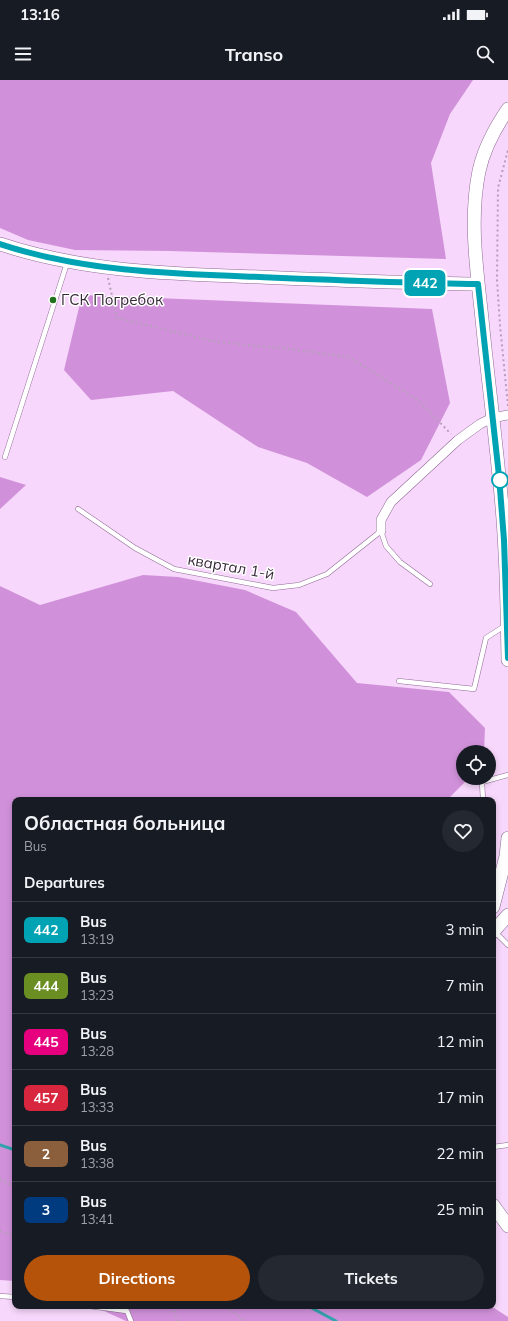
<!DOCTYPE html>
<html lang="en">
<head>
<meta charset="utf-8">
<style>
	:root { --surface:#171b24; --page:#242831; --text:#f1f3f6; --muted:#9ea1a6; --line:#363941; --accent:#b45309 }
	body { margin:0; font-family:Mulish,sans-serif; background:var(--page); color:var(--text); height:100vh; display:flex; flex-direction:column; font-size:15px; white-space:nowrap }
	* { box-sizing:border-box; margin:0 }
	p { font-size:13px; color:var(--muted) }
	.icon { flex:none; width:22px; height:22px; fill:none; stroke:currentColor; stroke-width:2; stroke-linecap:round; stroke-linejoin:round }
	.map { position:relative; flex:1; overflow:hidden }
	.panel { position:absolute; left:12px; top:717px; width:484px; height:512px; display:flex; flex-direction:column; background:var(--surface); border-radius:8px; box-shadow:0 2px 6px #0003 }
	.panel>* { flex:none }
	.badge { padding:0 8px; border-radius:6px; font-size:14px; line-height:26px }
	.controls { position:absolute; left:456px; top:665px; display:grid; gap:8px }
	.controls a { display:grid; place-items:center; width:40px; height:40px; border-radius:50%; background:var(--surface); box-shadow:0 2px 6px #0003; font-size:20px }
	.map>.badge { position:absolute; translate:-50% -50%; box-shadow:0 0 0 2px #fff }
	h2 { padding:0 12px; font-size:15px; line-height:36px }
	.round { display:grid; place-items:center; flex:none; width:42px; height:42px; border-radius:21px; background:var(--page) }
	.headline { display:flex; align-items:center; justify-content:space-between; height:68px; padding:0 12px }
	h1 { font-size:19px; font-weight:700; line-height:30px }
	.button { display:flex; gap:8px; margin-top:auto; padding:8px 12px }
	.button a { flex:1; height:46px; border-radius:24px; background:var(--accent); color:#fff; font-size:16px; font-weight:700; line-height:46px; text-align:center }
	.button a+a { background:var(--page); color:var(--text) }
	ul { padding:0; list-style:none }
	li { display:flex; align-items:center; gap:12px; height:56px; padding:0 12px; border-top:1px solid var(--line) }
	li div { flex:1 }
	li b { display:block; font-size:15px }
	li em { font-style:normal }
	li .badge { min-width:44px; font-weight:700; text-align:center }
	.status { display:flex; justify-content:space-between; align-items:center; height:28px; padding:0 20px; background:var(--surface); direction:ltr }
	.status svg { height:11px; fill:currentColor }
	header { display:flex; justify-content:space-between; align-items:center; height:52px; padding:0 12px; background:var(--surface); font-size:18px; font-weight:700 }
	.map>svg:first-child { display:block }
	.forest { fill:#d191da }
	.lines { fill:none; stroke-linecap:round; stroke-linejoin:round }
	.stream { stroke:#31a3ab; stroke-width:3 }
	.lane-casing { stroke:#8e6b93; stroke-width:5.5 }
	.street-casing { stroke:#8e6b93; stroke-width:10 }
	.secondary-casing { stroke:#8e6b93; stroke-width:14 }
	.path { stroke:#b89ebc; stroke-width:2; stroke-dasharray:2 3; stroke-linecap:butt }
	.lane { stroke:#fff; stroke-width:4.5 }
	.street { stroke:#fff; stroke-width:9 }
	.secondary { stroke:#fff; stroke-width:13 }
	.line-casing { stroke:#fff; stroke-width:9 }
	.line { stroke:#00a3b4; stroke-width:6 }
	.poi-dot { fill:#20731c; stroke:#fff; stroke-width:1.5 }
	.stop-dot { fill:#fff; stroke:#00a3b4; stroke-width:2 }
	.labels { text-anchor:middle; stroke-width:3; stroke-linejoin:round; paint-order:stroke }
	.poi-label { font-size:15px; fill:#372839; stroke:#fff; text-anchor:start }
	.street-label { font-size:15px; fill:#372839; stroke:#fff }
</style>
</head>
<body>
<div class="status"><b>13:16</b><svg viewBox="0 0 49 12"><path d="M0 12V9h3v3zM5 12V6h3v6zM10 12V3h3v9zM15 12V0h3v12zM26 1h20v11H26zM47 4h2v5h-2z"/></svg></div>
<header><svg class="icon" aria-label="menu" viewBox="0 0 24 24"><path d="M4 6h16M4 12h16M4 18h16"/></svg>Transo<svg class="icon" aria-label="search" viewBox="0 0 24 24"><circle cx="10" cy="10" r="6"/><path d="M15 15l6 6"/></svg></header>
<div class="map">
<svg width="508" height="1241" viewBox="0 0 508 1241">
	<rect width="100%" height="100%" fill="#f7d7fb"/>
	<path class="forest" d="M0,0H473L450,34L431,83L446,179L169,171L75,170L28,160L0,148Z
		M82,215L432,229L450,323L421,380L367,417L307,383L258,367L173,311L91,320L64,290Z
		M0,397L26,405L0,429Z
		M143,495L178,497L245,510L296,532L357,603L449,612L485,648L484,672H463V698H469L447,720H15V1201L0,1200V506L40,525Z
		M93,1226H491L508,1237V1241H126Z"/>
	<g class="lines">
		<path class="stream" d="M0,1065L15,1070
			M308,1226L336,1241"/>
		<g class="lane-casing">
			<path id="lane" d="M5,377L67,183
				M78,429L135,468L174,489L273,508L299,505L327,494L381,451L386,466L400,482L430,504
				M399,601L474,609L486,558L506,545
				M483,720L482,702L508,695
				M495,852L508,865
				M493,1067L508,1065
				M0,1216L15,1217
				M89,1226L127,1231L131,1241"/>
		</g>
		<g class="street-casing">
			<path id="street" d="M381,451V440L391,422L458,360L480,344L492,338L508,335"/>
		</g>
		<g class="secondary-casing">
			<path id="secondary" d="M508,29C495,48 484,68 479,91C469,140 477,191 482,239C487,291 494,343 499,396C506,457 507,519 508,580
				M0,164C84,192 173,194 260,197C333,200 405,203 478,204
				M493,827L506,776L508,758
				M493,852L508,835
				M493,1125L508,1146"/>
		</g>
		<path class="path" d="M108,198L117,238L217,262L290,269L349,277L419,321L451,354
			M508,326L500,245L497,200L498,108L508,70
			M0,1099L15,1107
			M0,1151L15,1156
			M171,1226L178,1241
			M226,1226L245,1241"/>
		<use href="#lane" class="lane"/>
		<use href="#street" class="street"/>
		<use href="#secondary" class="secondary"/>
	</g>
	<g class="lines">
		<g class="line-casing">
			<path id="line" d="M0,164C84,192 173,194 260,197C333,200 405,203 478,204L499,396L504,460L508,578"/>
		</g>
		<use href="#line" class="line"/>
	</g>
	<circle class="poi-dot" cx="53" cy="220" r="4"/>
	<circle class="stop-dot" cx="500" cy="400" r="8"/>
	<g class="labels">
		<g class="poi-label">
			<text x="61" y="225">ГСК Погребок</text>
		</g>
		<g class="street-label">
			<text transform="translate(231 487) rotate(10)" y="5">квартал 1-й</text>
		</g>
	</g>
</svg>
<div class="controls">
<a><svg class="icon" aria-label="locate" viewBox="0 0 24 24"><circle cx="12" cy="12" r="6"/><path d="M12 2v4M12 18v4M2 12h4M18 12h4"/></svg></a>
</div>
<b class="badge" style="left:425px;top:203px;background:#00a3b4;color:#fff">442</b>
<section class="panel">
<div class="headline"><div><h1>Областная больница</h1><p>Bus</p></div><a class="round"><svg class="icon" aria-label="heart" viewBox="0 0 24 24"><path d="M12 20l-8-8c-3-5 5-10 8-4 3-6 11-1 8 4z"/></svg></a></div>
<h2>Departures</h2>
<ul>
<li><span class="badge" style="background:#00a3b4;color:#fff">442</span><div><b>Bus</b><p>13:19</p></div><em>3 min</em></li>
<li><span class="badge" style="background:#6b8e23;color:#fff">444</span><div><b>Bus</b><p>13:23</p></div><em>7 min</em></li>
<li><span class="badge" style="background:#e6007e;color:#fff">445</span><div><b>Bus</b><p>13:28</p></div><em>12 min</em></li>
<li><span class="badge" style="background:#d7263d;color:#fff">457</span><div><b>Bus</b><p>13:33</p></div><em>17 min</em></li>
<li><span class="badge" style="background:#8b5e3c;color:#fff">2</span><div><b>Bus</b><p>13:38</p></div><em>22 min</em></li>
<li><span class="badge" style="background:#003b80;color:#fff">3</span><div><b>Bus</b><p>13:41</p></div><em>25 min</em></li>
</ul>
<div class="button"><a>Directions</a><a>Tickets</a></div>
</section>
</div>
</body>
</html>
